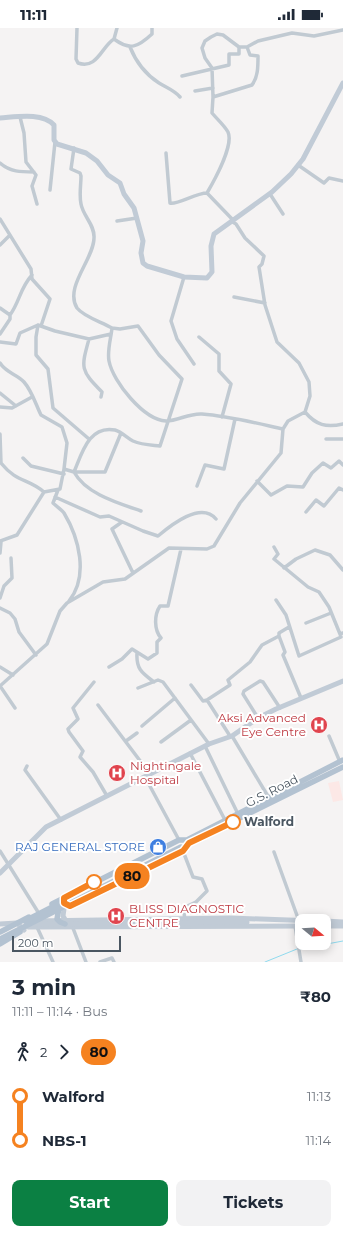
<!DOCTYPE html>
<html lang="en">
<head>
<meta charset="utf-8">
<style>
	:root { --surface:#fff; --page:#f2f2f3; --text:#1f2937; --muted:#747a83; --accent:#0b8043 }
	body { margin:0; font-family:Montserrat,sans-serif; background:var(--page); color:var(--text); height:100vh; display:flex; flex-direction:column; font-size:15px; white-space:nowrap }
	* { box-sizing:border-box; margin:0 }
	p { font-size:13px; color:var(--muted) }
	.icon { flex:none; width:22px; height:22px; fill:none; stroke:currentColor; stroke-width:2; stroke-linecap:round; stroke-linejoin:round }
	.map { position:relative; height:934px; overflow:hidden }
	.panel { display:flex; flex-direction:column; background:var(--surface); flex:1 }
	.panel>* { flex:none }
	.badge { padding:0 8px; border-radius:13px; font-size:14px; line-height:26px }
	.needle { width:26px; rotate:108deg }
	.fabs { position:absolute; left:295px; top:886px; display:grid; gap:8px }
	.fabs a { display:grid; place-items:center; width:36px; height:36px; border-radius:8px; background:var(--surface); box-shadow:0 2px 10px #0003; font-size:20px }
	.scale { position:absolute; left:12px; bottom:10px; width:109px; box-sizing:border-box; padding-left:4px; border:2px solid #4a5661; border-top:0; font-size:11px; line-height:14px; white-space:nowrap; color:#4a5661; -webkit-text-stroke:3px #fff; paint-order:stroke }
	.map>.badge { position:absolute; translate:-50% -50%; box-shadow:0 0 0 2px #fff }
	.legs { display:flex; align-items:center; gap:6px; height:44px; padding:0 12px; font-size:13px }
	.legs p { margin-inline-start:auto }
	.overview { display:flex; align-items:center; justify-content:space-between; height:68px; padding:0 12px }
	h1 { font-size:22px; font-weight:700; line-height:30px }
	.button { display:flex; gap:8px; margin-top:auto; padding:8px 12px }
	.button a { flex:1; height:46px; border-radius:8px; background:var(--accent); color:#fff; font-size:16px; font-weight:700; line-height:46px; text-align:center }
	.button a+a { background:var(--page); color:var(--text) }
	ul { padding:0 12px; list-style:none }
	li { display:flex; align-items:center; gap:14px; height:44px; font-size:15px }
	li i { display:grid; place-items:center; width:6px; height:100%; margin:0 5px; background:currentColor }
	li i::after { content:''; width:10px; height:10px; margin:-5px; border:3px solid; border-radius:50%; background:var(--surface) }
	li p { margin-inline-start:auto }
	li:first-child i { background:linear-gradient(#0000 50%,currentColor 0) }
	li:last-child i { background:linear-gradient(currentColor 50%,#0000 0) }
	.status { display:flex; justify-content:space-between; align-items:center; height:28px; padding:0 20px; background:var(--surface); direction:ltr }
	.status svg { height:11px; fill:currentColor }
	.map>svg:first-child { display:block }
	.medical { fill:#fce8e6 }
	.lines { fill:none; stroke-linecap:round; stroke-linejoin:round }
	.stream { stroke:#90daee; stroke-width:1 }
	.street { stroke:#c1cad2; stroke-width:3.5 }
	.secondary { stroke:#c1cbd6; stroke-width:5 }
	.primary { stroke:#b3c2d1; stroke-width:5.5 }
	.secondary-bridge { stroke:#c1cbd6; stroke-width:5 }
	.primary-bridge { stroke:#b3c2d1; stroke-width:5.5 }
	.line-1-casing { stroke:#fff; stroke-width:9 }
	.line-1 { stroke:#f58220; stroke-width:6 }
	.stop-1-dot { fill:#fff; stroke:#f58220; stroke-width:2 }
	.labels { text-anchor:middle; stroke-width:4; stroke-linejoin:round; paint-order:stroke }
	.health-label { font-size:12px; fill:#be3a42; stroke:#fff; text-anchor:start }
	.street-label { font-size:12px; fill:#4a5661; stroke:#fff }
	.stop-label { font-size:12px; font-weight:bold; fill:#4a5661; stroke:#fff; text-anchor:start }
	.shop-label { font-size:12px; fill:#366cbe; stroke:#fff; text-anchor:end }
</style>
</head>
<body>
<div class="status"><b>11:11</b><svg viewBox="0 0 49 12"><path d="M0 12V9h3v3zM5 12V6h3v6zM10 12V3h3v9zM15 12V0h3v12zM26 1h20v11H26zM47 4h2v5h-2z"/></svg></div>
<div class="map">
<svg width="343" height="934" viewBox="0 0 343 934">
	<rect width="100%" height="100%" fill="#f5f3f3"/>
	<path class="medical" d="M339,753L343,772L333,774L328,755Z"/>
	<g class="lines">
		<path class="stream" d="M300,921L343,913
			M265,934L297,921"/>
		<path class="street" d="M77,0L76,31L78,35C97,42 102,18 114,11C130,23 138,19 152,6V0
			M114,11L117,0
			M130,19C136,34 145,46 159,55C167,60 174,62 180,69
			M247,19L250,27L258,28C258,39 258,49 252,57L213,69L212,40L205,30L202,20L205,13L211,9L217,6L223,7L239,19H247L258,13L292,5L314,8L343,2
			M182,48L229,37V26H239V19
			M195,63L213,60
			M20,89L24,105L26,134L36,147L32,158L37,176
			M74,120L71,141L80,145L81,148C81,157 79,167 81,176C83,188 95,197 94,210C94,231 64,259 77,280C84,289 102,294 112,300C111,310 107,323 109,333C113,354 144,392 166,393C178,393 189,385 202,386C229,388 256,395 283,401
			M166,125L170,175C177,177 196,165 207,165L233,192
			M0,135C10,144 21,144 34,144
			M298,137L324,155L329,150L343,153
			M50,162L55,114
			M207,165C214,153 234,117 228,104C224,97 217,91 212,85L213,69
			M270,166L283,186
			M0,191L31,241L32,251L50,271L41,298
			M117,193L137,190
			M0,217L10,207
			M184,249L171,293L177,311L194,336
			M234,269L265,275
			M0,280L10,287V291L0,306
			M10,287C20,273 20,260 32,247
			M38,297L36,309V327L48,341L53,380L89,411
			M199,309L219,326V343L231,356L222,389
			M89,311C81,340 80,342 102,364L101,369
			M0,314L16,316L20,305L38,297L55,303L89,311L111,306
			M0,335C6,345 17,346 24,354C32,363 36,377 41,387L62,399L67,415L64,441L74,444C82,425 89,397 115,402C122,404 127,410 133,413C142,417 151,417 160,418L182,351L159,327L138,298L120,301L112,300
			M0,365L16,378
			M0,379L12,380L32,369
			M305,384C316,397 326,400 343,396
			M121,405L105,444H74C86,466 118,475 141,483
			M0,406L1,435C17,455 28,450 44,464
			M326,411H343
			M23,430L31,438L64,446
			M257,453L271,467L287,458L303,459L312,445L323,435L331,440L339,433L343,437
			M197,458L205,437L224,441L235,391
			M58,462L53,475C56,478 62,482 64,485C79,510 89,548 69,573
			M55,469L100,489L109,488L143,503L158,508C171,497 201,473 216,491
			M306,484L316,472L324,478L339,460L343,462
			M122,494L112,501L133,545
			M0,513L17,507L44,464L60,461L64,441
			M274,519L278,526L274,531L308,559L319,564L329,579L340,606
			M0,525L1,514
			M284,540L296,531L315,522L330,527L343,542
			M0,570L4,558L12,550L11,530
			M276,572L286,587L299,628L341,609L340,606L343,605
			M0,580L10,585L15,591L19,604L36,627
			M306,595L331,585
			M279,608L285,624L283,627L301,670
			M137,625C136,641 142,645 154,654
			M0,639L13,647
			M109,639L122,631L132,621L148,631L157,625V614L161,610C154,602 154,587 160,578H168L181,521
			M94,654L73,680L78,691L68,701L69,704L83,723L80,729L93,744L107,768
			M191,657L203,673L207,672
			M0,658L47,616L60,583L67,575L103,554L125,551L169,520L207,521L214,518L240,475L281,425L283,401L288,393L305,384L310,368L309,354L299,335L277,314L265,277L259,239L262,236L264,228L245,210L236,196L231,193
			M0,658L15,680
			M138,660L158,652L163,654L209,716
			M98,677L150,746
			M258,690L243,666L244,663L260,653L263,654L280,680
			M142,698L175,670
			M230,708L207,672L230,657L228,652L250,634L262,617L279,608V605L289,599
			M232,708L269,770
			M329,708L340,734
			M126,713L137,705
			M161,714L191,692
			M205,718L238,786
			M190,725L225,792
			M27,738L25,742L61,792
			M145,749L179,812
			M0,823L38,884
			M183,823L193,849L202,851L207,863L196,874L183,880L185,891
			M274,824L299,893
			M295,898L301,934
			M37,899L53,934
			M73,900L86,934
			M100,934L112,930L114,934"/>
		<path class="secondary" d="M0,90C16,89 42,84 54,97V112L57,116L86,125L97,133L108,147L120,155L124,166L134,180L143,213L141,225L143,235L147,238L184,249L207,250L212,244L211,218L214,206L272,164L291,146L303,131L343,55
			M0,845L46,799L209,716L232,708L258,690L276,681L343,653
			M64,881L63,888L66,893
			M35,893L230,890L316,893
			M324,893L343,894
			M0,896L17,895L24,902
			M324,898H343
			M28,899L302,898"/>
		<path class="primary" d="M187,812L343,732
			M187,816L343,739
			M52,876L179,812H189
			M74,876L183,823L189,815
			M0,904L29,889
			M0,916L20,904"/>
		<path class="secondary-bridge" d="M30,896L247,894"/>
		<path class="primary-bridge" d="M59,880L57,891L60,894L65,896
			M25,893L58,876
			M0,911L181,819"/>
	</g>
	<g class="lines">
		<g class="line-1-casing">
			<path id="line-1" d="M94,854L64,870V875L70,878L183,823L189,815L233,794"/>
		</g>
		<use href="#line-1" class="line-1"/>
	</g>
	<defs>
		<g id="hospital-disc" transform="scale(0.9)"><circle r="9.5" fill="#e0444e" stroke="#fff"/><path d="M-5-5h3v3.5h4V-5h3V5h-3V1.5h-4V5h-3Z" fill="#fff"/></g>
		<g id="shop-disc" transform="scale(0.9)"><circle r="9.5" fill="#3f7fe0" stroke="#fff"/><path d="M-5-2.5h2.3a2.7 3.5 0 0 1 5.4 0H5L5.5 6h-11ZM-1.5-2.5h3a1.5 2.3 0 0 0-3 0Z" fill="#fff"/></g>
	</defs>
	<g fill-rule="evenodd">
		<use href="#hospital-disc" x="319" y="697"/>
		<use href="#hospital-disc" x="117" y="745"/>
		<use href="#shop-disc" x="158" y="819"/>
		<use href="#hospital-disc" x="116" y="888"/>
	</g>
	<g class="stop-1-dot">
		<circle cx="233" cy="794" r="7"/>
		<circle cx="94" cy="854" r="7"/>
	</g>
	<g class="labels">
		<g class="health-label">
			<text x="306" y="694" text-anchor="end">Aksi Advanced<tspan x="306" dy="14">Eye Centre</tspan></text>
			<text x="130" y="742">Nightingale<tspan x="130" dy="14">Hospital</tspan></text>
			<text x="129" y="885">BLISS DIAGNOSTIC<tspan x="129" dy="14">CENTRE</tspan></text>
		</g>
		<g class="street-label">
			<text transform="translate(272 763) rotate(-27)" y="4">G.S. Road</text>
		</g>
		<g class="stop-label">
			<text x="244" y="798">Walford</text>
		</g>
		<g class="shop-label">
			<text x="145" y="823">RAJ GENERAL STORE</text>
		</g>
	</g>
</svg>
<div class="fabs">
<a><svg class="needle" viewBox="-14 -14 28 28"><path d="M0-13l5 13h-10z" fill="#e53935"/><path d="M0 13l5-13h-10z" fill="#747a83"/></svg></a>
</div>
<div class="scale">200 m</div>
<b class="badge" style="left:132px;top:848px;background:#f58220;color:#111">80</b>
</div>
<section class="panel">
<div class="overview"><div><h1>3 min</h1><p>11:11 – 11:14 · Bus</p></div><b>₹80</b></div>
<div class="legs"><svg class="icon" aria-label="walk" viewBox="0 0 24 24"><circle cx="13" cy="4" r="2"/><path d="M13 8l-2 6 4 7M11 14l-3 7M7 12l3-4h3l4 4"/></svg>2<svg class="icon" aria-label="forward" viewBox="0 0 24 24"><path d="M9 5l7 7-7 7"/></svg><b class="badge" style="background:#f58220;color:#111">80</b></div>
<ul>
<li><i style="color:#f58220"></i><b>Walford</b><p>11:13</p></li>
<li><i style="color:#f58220"></i><b>NBS-1</b><p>11:14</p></li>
</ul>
<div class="button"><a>Start</a><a>Tickets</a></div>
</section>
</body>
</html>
